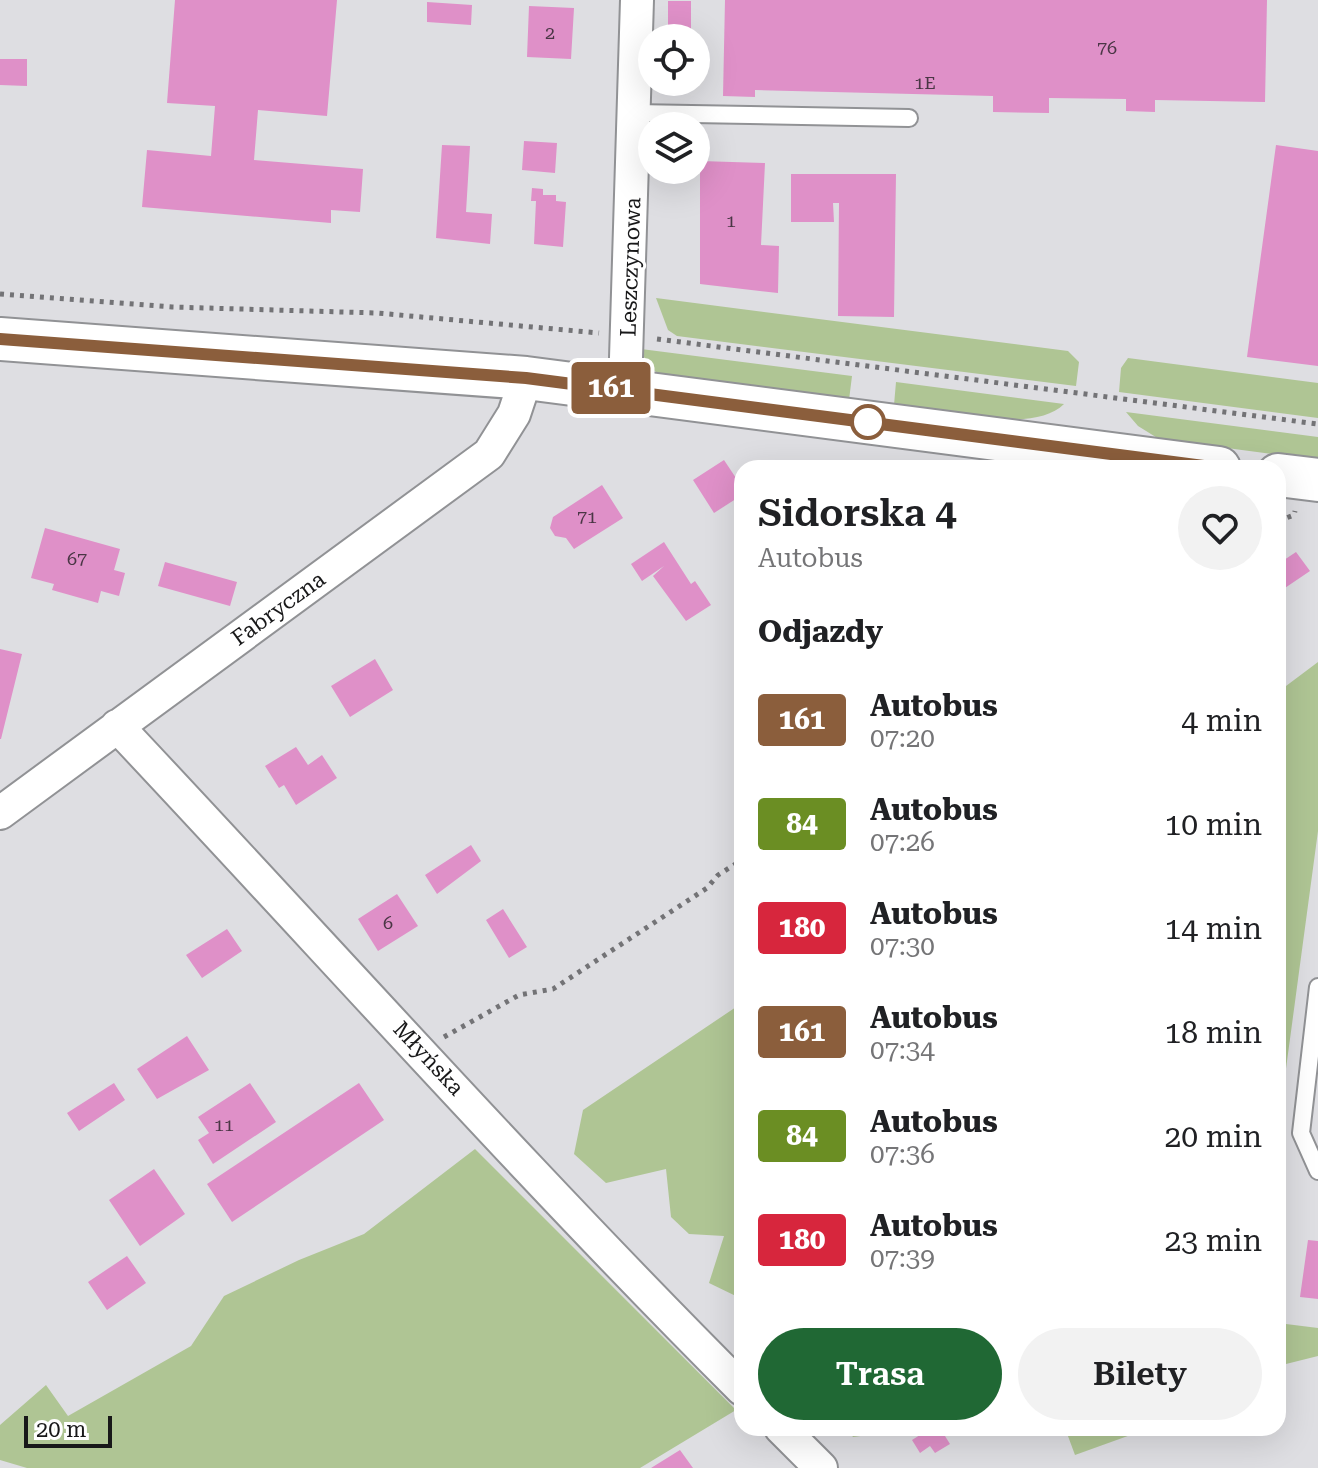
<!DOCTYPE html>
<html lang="pl">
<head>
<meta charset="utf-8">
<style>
	:root { --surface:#fff; --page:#f2f2f2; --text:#202124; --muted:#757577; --accent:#206834 }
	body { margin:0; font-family:"Roboto Serif",serif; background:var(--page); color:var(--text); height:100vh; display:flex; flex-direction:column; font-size:30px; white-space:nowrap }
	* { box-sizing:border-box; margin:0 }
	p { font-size:26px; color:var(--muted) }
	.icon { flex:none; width:44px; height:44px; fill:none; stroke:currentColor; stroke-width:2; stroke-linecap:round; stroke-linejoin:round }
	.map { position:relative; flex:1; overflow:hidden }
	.side { position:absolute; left:734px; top:460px; width:552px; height:976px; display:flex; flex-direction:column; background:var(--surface); border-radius:24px; box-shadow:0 8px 32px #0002 }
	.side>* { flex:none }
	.badge { padding:0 16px; border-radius:6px; font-size:28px; line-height:52px }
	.buttons { position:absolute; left:638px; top:24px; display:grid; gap:16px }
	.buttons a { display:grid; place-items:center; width:72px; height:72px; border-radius:50%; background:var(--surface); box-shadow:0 8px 32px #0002; font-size:40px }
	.scale { position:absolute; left:24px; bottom:20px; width:88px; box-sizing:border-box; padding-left:8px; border:4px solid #181819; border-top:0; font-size:22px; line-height:28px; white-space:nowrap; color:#181819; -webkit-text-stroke:6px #fff; paint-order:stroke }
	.map>.badge { position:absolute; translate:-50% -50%; box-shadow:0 0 0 4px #fff }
	h2 { padding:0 24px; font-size:30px; line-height:72px }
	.round { display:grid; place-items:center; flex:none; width:84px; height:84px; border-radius:42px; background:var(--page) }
	.headline { display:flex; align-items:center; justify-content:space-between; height:136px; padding:0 24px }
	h1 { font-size:38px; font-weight:600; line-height:60px }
	.action { display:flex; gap:16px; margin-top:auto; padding:16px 24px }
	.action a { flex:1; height:92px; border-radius:48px; background:var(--accent); color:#fff; font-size:32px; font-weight:600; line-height:92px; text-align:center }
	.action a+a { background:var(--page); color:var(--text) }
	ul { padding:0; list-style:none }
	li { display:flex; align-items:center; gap:24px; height:104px; padding:0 24px }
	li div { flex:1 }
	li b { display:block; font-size:30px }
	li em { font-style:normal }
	li .badge { min-width:88px; font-weight:700; text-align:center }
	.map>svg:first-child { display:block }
	.green { fill:#afc594 }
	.building { fill:#df90c8 }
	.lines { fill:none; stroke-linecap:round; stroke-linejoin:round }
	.service-casing { stroke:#919295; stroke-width:20 }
	.minor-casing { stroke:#919295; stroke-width:36 }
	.tertiary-casing { stroke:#919295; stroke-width:46 }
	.path { stroke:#737376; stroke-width:5; stroke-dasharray:4 6; stroke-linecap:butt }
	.service { stroke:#fff; stroke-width:16 }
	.minor { stroke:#fff; stroke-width:32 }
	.tertiary { stroke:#fff; stroke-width:42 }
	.line-casing { stroke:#fff; stroke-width:18 }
	.line { stroke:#8b5e3c; stroke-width:12 }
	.stop-dot { fill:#fff; stroke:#8b5e3c; stroke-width:4 }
	.labels { text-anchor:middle; stroke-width:6; stroke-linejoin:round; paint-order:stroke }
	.number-label { font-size:18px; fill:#4a3645 }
	.street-label { font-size:22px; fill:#181819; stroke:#fff }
</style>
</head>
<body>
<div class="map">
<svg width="1318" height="1468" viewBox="0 0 1318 1468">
	<rect width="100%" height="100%" fill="#dedee2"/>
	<path class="green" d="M656,298L1068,351L1079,362L1076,386L677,336L668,330Z
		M641,349L852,376L849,400L663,376L648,367Z
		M1128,358L1318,383V418L1119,392L1121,368Z
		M896,382L1064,404C1032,436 936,410 894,405Z
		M1126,412L1318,437V460L1159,439L1138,426Z
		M1318,662V831L1278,1128V692Z
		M742,1003V1299L709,1283L724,1236L689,1234L671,1217L666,1169L606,1183L574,1154L583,1110Z
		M475,1149L736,1410L640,1468H27L0,1460V1425L46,1385L68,1416L191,1346L224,1296L299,1260L364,1234Z
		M1278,1323L1318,1328V1356L1278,1366Z
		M847,1428H895L890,1432L853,1437Z
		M1065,1428H1150L1075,1455Z"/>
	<path class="building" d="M175,0H337L327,116L258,110L254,160L363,169L360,212L331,210V223L142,207L147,150L211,156L215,106L167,103Z
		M725,0H1267L1265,102L1155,100V112L1126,111V99L1049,98V113L993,112V96L755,90V97L723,96Z
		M668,1H691V38H668Z
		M427,2L472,5L471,25L427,22Z
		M529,6L574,8L571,59L527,57Z
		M0,59H27V86L0,85Z
		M524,141L557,143L555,173L522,170Z
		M442,145L470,146L466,212L492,214L490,244L436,238Z
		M1276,145L1318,151V366L1247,357Z
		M700,161L765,163L761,245L779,246L778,293L700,284Z
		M791,174H896L894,317L838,316L839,203H833L834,222H791Z
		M532,188L543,189V195H556V201L566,202L563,247L534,244L536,201H531Z
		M724,460L742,487V495L714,513L693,480Z
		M602,485L623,518L574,549L566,538L555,536L550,528L553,517Z
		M45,528L120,549L114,570L125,573L119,596L101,591L98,603L52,590L54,584L31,578Z
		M664,542L691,584L695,581L711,605L686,621L653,576L664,566L642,581L631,564Z
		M1296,552L1310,571L1279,592L1278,564Z
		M165,562L237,582L230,606L158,586Z
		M0,649L22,654L1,739H0Z
		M375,659L393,690L350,717L331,686Z
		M296,747L308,765L322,755L337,778L296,805L284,785L279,788L265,766Z
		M471,845L481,861L437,894L425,875Z
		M397,894L418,926L378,951L358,919Z
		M503,909L527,947L509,958L486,920Z
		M227,929L242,951L202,978L186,955Z
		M187,1036L209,1070L157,1099L137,1069Z
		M114,1083L125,1100L79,1131L67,1113Z
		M250,1083L276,1122L213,1164L198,1140L209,1133L198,1117Z
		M359,1083L384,1120L232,1222L207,1184Z
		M154,1169L185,1214L140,1246L109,1200Z
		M1308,1240L1318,1241V1299L1300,1297Z
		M127,1256L146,1283L107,1310L88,1282Z
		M931,1428H940L950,1444L935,1453L930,1446L920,1453L912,1440Z
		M680,1450L693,1468H651Z"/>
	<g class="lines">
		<g class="service-casing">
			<path id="service" d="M634,113L909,118
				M1318,987L1301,1133L1318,1171"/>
		</g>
		<g class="minor-casing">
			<path id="minor" d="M625,390L637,0
				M117,726C325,947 527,1174 742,1389
				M0,813L489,454L514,414L526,378
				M781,1428L821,1468"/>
		</g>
		<g class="tertiary-casing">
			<path id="tertiary" d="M0,339L526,378L1219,468
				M1278,475L1318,480"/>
		</g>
		<path class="path" d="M0,294L172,307L377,313L599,333
			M657,339L1318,424
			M1278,521L1294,515L1295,511
			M444,1037L519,995L553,989L707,888L718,875L742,860"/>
		<use href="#service" class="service"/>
		<use href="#minor" class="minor"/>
		<use href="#tertiary" class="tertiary"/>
	</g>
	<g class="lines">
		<g class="line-casing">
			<path id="line" d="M0,339L526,378L1219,468"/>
		</g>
		<use href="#line" class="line"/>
	</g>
	<circle class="stop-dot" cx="868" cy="422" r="16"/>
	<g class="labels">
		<g class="number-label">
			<text x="550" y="39">2</text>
			<text x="1107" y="54">76</text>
			<text x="925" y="89">1E</text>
			<text x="731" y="227">1</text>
			<text x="587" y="523">71</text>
			<text x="77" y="565">67</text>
			<text x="388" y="929">6</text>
			<text x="224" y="1131">11</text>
		</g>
		<g class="street-label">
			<text transform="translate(630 267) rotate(-88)" y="8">Leszczynowa</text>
			<text transform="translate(278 608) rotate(-36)" y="8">Fabryczna</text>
			<text transform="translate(429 1058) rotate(47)" y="8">Młyńska</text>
		</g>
	</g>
</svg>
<div class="buttons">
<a><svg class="icon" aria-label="locate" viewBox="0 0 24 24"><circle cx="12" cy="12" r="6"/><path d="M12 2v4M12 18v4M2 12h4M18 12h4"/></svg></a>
<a><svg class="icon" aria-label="layers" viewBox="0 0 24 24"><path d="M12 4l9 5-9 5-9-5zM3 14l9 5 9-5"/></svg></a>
</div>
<div class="scale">20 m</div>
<b class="badge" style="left:611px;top:388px;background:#8b5e3c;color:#fff">161</b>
<section class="side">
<div class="headline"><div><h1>Sidorska 4</h1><p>Autobus</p></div><a class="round"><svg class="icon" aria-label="heart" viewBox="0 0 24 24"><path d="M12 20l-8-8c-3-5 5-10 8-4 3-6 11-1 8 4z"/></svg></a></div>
<h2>Odjazdy</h2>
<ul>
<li><span class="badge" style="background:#8b5e3c;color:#fff">161</span><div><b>Autobus</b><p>07:20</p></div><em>4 min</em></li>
<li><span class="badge" style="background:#6b8e23;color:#fff">84</span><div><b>Autobus</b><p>07:26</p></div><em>10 min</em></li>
<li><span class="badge" style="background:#d7263d;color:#fff">180</span><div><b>Autobus</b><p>07:30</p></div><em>14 min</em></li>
<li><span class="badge" style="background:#8b5e3c;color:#fff">161</span><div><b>Autobus</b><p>07:34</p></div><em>18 min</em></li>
<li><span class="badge" style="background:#6b8e23;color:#fff">84</span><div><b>Autobus</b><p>07:36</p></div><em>20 min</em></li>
<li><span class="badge" style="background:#d7263d;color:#fff">180</span><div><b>Autobus</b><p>07:39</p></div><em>23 min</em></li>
</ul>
<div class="action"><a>Trasa</a><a>Bilety</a></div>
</section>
</div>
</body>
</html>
